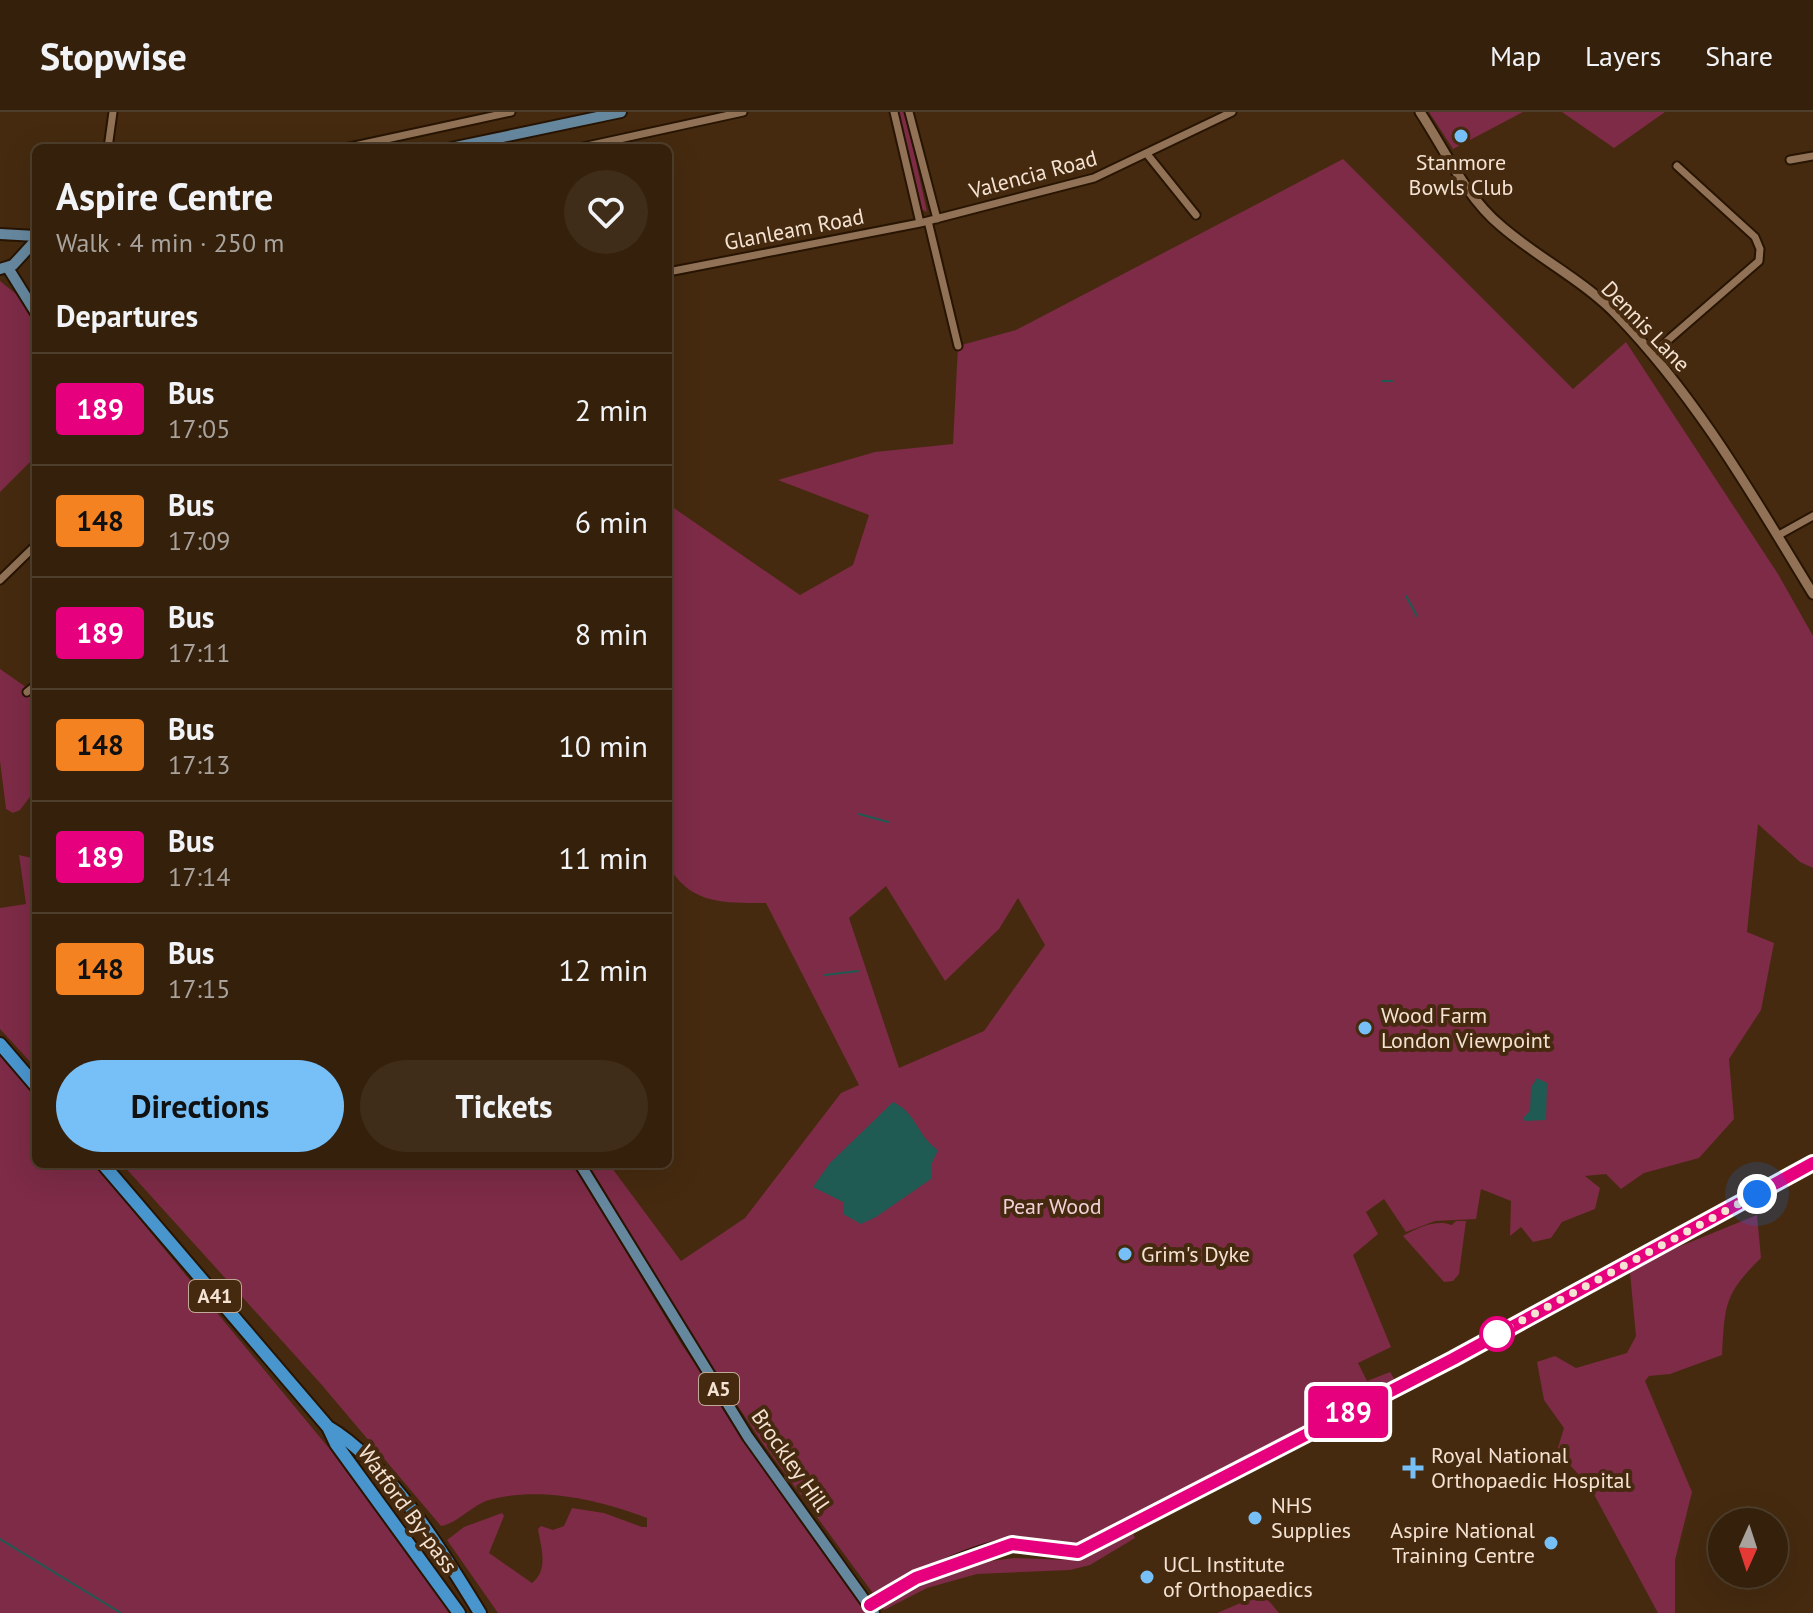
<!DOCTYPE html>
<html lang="en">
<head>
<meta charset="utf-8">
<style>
	:root { --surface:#34200b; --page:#3f2d19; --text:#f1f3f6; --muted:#a9a39d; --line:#4e3e2c; --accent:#77bff7 }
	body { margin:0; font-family:"PT Sans",sans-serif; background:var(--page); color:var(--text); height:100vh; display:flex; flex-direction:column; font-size:30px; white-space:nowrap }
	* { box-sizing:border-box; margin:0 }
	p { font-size:26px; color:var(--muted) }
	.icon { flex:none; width:44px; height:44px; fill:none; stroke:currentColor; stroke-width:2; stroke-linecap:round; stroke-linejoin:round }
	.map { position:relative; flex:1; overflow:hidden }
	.details { position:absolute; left:32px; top:32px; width:640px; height:1024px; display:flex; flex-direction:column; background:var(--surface); border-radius:12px; box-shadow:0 8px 32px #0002,0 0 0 2px var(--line) }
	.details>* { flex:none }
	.badge { padding:0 16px; border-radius:6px; font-size:28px; line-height:52px }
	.needle { width:52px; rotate:183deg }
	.buttons { position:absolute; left:1708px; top:1396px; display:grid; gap:16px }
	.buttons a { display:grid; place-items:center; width:80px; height:80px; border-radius:50%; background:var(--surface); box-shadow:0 8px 32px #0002,0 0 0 2px var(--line); font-size:40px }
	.you { position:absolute; width:40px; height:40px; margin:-20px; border:6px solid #fff; border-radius:50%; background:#1a73e8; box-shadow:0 0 0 12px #1a73e833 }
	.map>.badge { position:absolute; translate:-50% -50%; box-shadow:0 0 0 4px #fff }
	h2 { padding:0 24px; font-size:30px; line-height:72px }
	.round { display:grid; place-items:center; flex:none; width:84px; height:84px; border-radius:42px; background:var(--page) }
	.head { display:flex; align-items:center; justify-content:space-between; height:136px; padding:0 24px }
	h1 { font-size:38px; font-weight:800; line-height:60px }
	.primary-button { display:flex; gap:16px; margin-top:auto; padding:16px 24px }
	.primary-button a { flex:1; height:92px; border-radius:48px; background:var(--accent); color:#111; font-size:32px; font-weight:800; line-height:92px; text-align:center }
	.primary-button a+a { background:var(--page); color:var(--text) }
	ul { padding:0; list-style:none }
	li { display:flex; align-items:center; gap:24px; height:112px; padding:0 24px; border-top:2px solid var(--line) }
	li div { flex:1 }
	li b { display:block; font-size:30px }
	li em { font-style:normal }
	li .badge { min-width:88px; font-weight:700; text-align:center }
	header { display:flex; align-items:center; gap:48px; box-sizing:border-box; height:112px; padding:0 40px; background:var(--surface); border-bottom:2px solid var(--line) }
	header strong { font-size:38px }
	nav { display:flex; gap:44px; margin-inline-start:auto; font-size:28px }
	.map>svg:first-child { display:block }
	.green { fill:#7d2b46; fill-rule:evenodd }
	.water { fill:#205b53 }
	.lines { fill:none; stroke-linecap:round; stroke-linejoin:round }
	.stream { stroke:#205b53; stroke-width:2 }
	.street-casing { stroke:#271402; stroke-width:11 }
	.secondary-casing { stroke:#271402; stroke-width:13 }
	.primary-casing { stroke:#271402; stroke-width:14 }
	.highway-casing { stroke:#271402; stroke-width:16 }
	.street { stroke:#917256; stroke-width:7 }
	.secondary { stroke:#917256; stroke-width:9 }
	.primary { stroke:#66889f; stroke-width:10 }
	.highway { stroke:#4996cf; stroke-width:12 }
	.line-casing { stroke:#fff; stroke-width:18 }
	.line { stroke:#e6007e; stroke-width:12 }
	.walk { stroke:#f4e2d3; stroke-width:8; stroke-dasharray:0 14.4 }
	.poi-dot { fill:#77bff7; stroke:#452a0f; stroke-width:3 }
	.stop-dot { fill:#fff; stroke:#e6007e; stroke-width:4 }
	.labels { text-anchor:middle; stroke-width:8; stroke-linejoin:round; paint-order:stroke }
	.shield { fill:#452a0f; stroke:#c0ab98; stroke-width:2 }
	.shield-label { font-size:20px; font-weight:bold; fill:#f4e2d3 }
	.poi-label { font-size:22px; fill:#f4e2d3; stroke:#452a0f; text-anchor:start }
	.street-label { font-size:22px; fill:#f4e2d3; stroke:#452a0f }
	.park-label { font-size:22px; fill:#f2d2d9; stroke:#452a0f }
</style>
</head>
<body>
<header>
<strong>Stopwise</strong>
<nav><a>Map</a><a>Layers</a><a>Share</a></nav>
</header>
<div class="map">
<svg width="1813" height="1501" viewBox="0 0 1813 1501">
	<rect width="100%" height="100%" fill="#452a0f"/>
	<path class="green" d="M898,0H905L927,100L921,97Z
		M1429,0H1523L1453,37Z
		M1562,0H1665L1614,36Z
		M1343,47L1573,277L1626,230L1778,462L1813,524V756L1800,750L1758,712L1747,820L1774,831L1761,898L1729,947L1734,1007L1699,1046L1644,1061L1621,1077L1606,1062L1585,1064L1600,1076L1595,1097L1562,1110L1551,1126L1533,1130L1521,1115L1510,1124L1511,1089L1481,1077L1476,1107L1435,1109L1406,1120L1384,1087L1366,1100L1378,1122L1353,1143L1391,1235L1358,1251L1367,1269L1390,1260L1395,1268L1071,1436L1017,1425L926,1456L875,1484L761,1329L671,1193L588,1052H609L681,1149L745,1106L841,981L859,973L766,791C725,791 690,793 668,753V392L800,483L853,453L869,403L778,368L875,340L953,332L958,234L1016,218ZM886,774L945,869L999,817L1018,786L1045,833L984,919L899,956L849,806Z
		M0,169L16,182L36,213V344L0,380Z
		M0,557L36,582V677L20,698L13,701L6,697L0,649Z
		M19,743L36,747V956L0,917V796L26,792Z
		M0,942L36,984V1052H94L328,1335L331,1334L418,1445L449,1501H0Z
		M122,1052H573L682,1233L866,1501H498L447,1428L464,1415L502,1401L504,1404L489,1441L532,1471C549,1458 541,1436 538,1417L541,1414L553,1418L564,1414L572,1396L604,1401L642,1415H647V1406C599,1388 541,1374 489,1388C472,1393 458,1411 441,1414L321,1272Z
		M1757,1103L1761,1146C1724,1182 1725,1193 1722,1243L1670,1262L1649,1264L1645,1269L1692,1380L1675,1448V1501H1658L1590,1375L1557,1339L1564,1316L1544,1288L1537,1250L1555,1244L1576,1256L1627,1241L1636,1224L1630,1161L1656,1144Z
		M1456,1109H1466L1459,1162L1453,1169L1444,1170L1403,1124C1418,1115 1437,1107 1452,1113Z
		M1132,1419L1135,1426L1090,1453L1070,1458L977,1462L927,1476L884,1498L881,1492L918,1470L974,1451L1014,1446L1067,1448Z
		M1263,1482L1279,1501H1217L1262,1482Z"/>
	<path class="water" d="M1537,966L1547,971L1546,1008L1525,1009L1523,1006L1530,999L1531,975Z
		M893,990C917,1001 917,1024 938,1038L931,1053V1067L876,1105L861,1112L843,1102V1090L813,1075L830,1051Z"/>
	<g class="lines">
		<path class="stream" d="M1382,269H1392
			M1406,484L1417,504
			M859,702L888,710
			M825,863L858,859
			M0,1427L121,1501"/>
		<g class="street-casing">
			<path id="street" d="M894,0L920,111
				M909,0L937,107
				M108,36L113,0
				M345,36L511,0
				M578,36L743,0
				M1147,42L1196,103
				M1790,48L1813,44
				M928,109L958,234
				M668,160L920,111L1094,66L1232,0
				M1652,242L1759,149L1760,137L1755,125L1677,54
				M1779,423L1813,404
				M0,468L36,433
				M27,580L36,573"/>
		</g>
		<g class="secondary-casing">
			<path id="secondary" d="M1420,0C1445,38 1465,84 1501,114C1538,146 1583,168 1617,203C1698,287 1753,384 1813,482
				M870,1493C906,1470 974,1435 1017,1431C1038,1430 1057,1444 1078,1440L1453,1247L1813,1051"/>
		</g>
		<g class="primary-casing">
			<path id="primary" d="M451,36L621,0
				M0,122L36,124
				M8,156L36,201
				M0,157L13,153L36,128
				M580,1052L748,1325L874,1501"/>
		</g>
		<g class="highway-casing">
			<path id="highway" d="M0,932L36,974
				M103,1052L328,1315L336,1332L459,1501
				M328,1315C388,1350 444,1442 480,1501"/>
		</g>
		<use href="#street" class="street"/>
		<use href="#secondary" class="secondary"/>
		<use href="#primary" class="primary"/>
		<use href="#highway" class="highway"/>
	</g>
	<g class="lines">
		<g class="line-casing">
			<path id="line" d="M870,1493L916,1466L1012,1432L1078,1440L1453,1247L1813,1051"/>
		</g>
		<use href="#line" class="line"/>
		<path class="walk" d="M1497,1222L1757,1082"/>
	</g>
	<g class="poi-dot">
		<circle cx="1461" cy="24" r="8"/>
		<circle cx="1365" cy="916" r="8"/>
		<circle cx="1125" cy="1142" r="8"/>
		<path d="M1409 1344h8v8h8v8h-8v8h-8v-8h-8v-8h8z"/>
		<circle cx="1255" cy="1406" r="8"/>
		<circle cx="1551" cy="1431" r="8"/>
		<circle cx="1147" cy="1465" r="8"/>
	</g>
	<circle class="stop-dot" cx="1497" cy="1222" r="16"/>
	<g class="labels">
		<g class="shield">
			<rect x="189" y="1168" width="52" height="32" rx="6"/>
			<rect x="699" y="1261" width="40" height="32" rx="6"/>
		</g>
		<g class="shield-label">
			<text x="215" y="1191">A41</text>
			<text x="719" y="1284">A5</text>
		</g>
		<g class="poi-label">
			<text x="1461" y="58" text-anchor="middle">Stanmore<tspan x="1461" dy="25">Bowls Club</tspan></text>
			<text x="1381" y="911">Wood Farm<tspan x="1381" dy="25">London Viewpoint</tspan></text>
			<text x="1141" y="1150">Grim's Dyke</text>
			<text x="1431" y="1351">Royal National<tspan x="1431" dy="25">Orthopaedic Hospital</tspan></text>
			<text x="1271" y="1401">NHS<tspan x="1271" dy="25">Supplies</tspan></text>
			<text x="1535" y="1426" text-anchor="end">Aspire National<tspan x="1535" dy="25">Training Centre</tspan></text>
			<text x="1163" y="1460">UCL Institute<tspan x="1163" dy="25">of Orthopaedics</tspan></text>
		</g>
		<g class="street-label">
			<text transform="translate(1033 62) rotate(-15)" y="8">Valencia Road</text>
			<text transform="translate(794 117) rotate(-11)" y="8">Glanleam Road</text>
			<text transform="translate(1646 214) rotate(46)" y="8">Dennis Lane</text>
			<text transform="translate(791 1348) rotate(55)" y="8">Brockley Hill</text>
			<text transform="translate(408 1397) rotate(54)" y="8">Watford By-pass</text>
		</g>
		<g class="park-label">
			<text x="1052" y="1102">Pear Wood</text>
		</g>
	</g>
</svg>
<div class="buttons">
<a><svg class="needle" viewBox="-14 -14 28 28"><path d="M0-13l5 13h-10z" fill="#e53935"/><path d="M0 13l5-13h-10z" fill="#a9a39d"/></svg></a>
</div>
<div class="you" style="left:1757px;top:1082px"></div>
<b class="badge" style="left:1348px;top:1300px;background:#e6007e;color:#fff">189</b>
<section class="details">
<div class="head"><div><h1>Aspire Centre</h1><p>Walk · 4 min · 250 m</p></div><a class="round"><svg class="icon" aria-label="heart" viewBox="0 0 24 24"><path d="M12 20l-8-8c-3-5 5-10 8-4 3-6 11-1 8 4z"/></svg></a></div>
<h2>Departures</h2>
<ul>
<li><span class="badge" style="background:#e6007e;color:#fff">189</span><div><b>Bus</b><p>17:05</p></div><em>2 min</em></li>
<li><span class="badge" style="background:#f58220;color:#111">148</span><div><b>Bus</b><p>17:09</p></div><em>6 min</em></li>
<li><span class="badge" style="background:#e6007e;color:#fff">189</span><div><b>Bus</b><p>17:11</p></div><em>8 min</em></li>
<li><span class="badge" style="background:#f58220;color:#111">148</span><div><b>Bus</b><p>17:13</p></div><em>10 min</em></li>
<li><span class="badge" style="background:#e6007e;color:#fff">189</span><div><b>Bus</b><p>17:14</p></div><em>11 min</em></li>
<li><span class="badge" style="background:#f58220;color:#111">148</span><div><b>Bus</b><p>17:15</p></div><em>12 min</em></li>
</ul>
<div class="primary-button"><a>Directions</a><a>Tickets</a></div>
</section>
</div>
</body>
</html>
